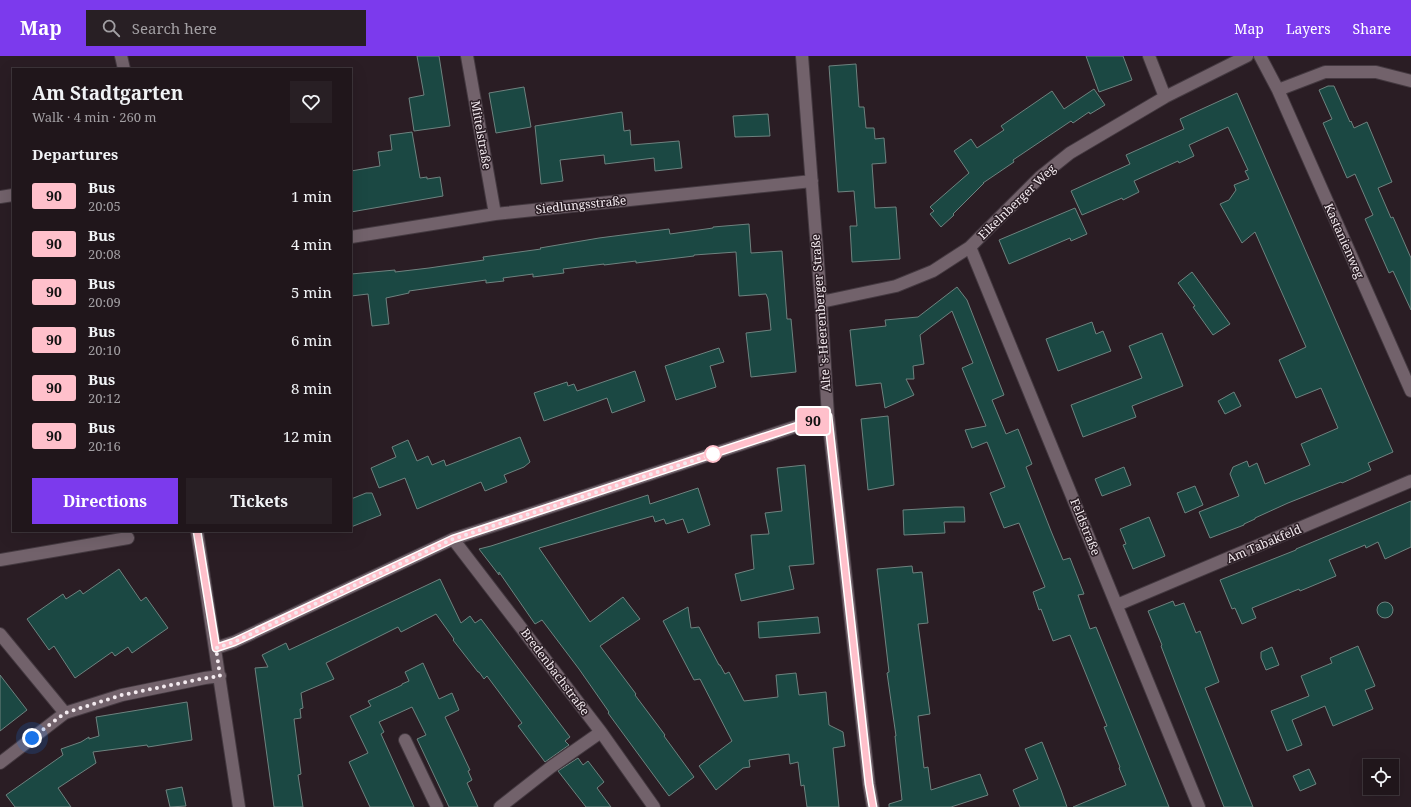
<!DOCTYPE html>
<html lang="en">
<head>
<meta charset="utf-8">
<style>
	:root { --surface:#20161b; --page:#281f24; --text:#f1f3f6; --muted:#a29fa3; --line:#3d353a; --accent:#7c3aed }
	body { margin:0; font-family:"Noto Serif",serif; background:var(--page); color:var(--text); height:100vh; display:flex; flex-direction:column; font-size:15px; white-space:nowrap }
	* { box-sizing:border-box; margin:0 }
	p { font-size:13px; color:var(--muted) }
	.icon { flex:none; width:22px; height:22px; fill:none; stroke:currentColor; stroke-width:2; stroke-linecap:round; stroke-linejoin:round }
	.map { position:relative; flex:1; overflow:hidden }
	.sheet { position:absolute; left:12px; top:12px; width:340px; height:464px; display:flex; flex-direction:column; background:var(--surface); border-radius:0px; box-shadow:0 4px 16px #0002,0 0 0 1px var(--line) }
	.sheet>* { flex:none }
	.badge { padding:0 8px; border-radius:3px; font-size:14px; line-height:26px }
	.fabs { position:absolute; left:1363px; top:703px; display:grid; gap:8px }
	.fabs a { display:grid; place-items:center; width:36px; height:36px; border-radius:0px; background:var(--surface); box-shadow:0 4px 16px #0002,0 0 0 1px var(--line); font-size:20px }
	.you { position:absolute; width:20px; height:20px; margin:-10px; border:3px solid #fff; border-radius:50%; background:#1a73e8; box-shadow:0 0 0 6px #1a73e833 }
	.map>.badge { position:absolute; translate:-50% -50%; box-shadow:0 0 0 2px #fff }
	h2 { padding:0 20px; font-size:15px; line-height:36px }
	.round { display:grid; place-items:center; flex:none; width:42px; height:42px; border-radius:0px; background:var(--page) }
	.overview { display:flex; align-items:center; justify-content:space-between; height:68px; padding:0 20px }
	h1 { font-size:19px; font-weight:700; line-height:30px }
	.primary-button { display:flex; gap:8px; margin-top:auto; padding:8px 20px }
	.primary-button a { flex:1; height:46px; border-radius:0px; background:var(--accent); color:#fff; font-size:16px; font-weight:700; line-height:46px; text-align:center }
	.primary-button a+a { background:var(--page); color:var(--text) }
	ul { padding:0; list-style:none }
	li { display:flex; align-items:center; gap:12px; height:48px; padding:0 20px }
	li div { flex:1 }
	li b { display:block; font-size:15px }
	li em { font-style:normal }
	li .badge { min-width:44px; font-weight:700; text-align:center }
	header { display:flex; align-items:center; gap:24px; box-sizing:border-box; height:56px; padding:0 20px; background:var(--accent); color:#fff }
	header strong { font-size:19px }
	nav { display:flex; gap:22px; margin-inline-start:auto; font-size:14px }
	.search { width:280px; height:36px; background:var(--page); display:flex; align-items:center; gap:10px; box-sizing:border-box; padding:0 14px; border-radius:0px; color:var(--muted); font-size:15px }
	.map>svg:first-child { display:block }
	.building { fill:#1b4843; stroke:#6e827f }
	.lines { fill:none; stroke-linecap:round; stroke-linejoin:round }
	.minor-casing { stroke:#443940; stroke-width:14 }
	.minor { stroke:#72626b; stroke-width:12 }
	.line-casing { stroke:#fff; stroke-width:9 }
	.line { stroke:#ffc0cb; stroke-width:6 }
	.walk { stroke:#f4ebf0; stroke-width:4; stroke-dasharray:0 7.2 }
	.stop-dot { fill:#fff; stroke:#ffc0cb; stroke-width:2 }
	.labels { text-anchor:middle; stroke-width:3; stroke-linejoin:round; paint-order:stroke }
	.street-label { font-size:12px; fill:#f4ebf0; stroke:#2a1d24 }
</style>
</head>
<body>
<header>
<strong>Map</strong>
<div class="search"><svg class="icon" aria-label="search" viewBox="0 0 24 24"><circle cx="10" cy="10" r="6"/><path d="M15 15l6 6"/></svg>Search here</div>
<nav><a>Map</a><a>Layers</a><a>Share</a></nav>
</header>
<div class="map">
<svg width="1411" height="751" viewBox="0 0 1411 751">
	<rect width="100%" height="100%" fill="#2a1d24"/>
	<path class="building" d="M417,0H439L450,70L414,75L409,42L424,39Z
		M1086,0H1123L1132,24L1099,36Z
		M856,8L859,51H864L866,72H874L875,83L884,82L886,107L872,108L875,152L896,151L900,203L852,206L850,170H857L854,135L838,136L829,10Z
		M1328,30H1334L1350,66L1351,65L1354,72L1367,66L1392,126L1378,132L1391,162L1393,161L1411,202V254L1393,215L1389,217L1365,163L1373,159L1355,118L1347,122L1323,67L1332,63L1319,34Z
		M524,31L531,71L496,77L489,37Z
		M1094,33L1105,49L1090,58L1089,56L1073,67L1071,65L1013,104L1014,106L983,127H984L953,158L954,159L941,171L930,158L934,155L930,151L969,117L954,95L971,83L977,92L1004,74L1001,70L1052,35L1064,53Z
		M1237,37L1393,396L1368,407L1371,414L1342,427L1341,426L1288,447L1255,462V463L1244,468V469L1210,482L1199,456L1239,440L1230,418L1233,411L1247,405L1249,411L1257,407L1265,428L1310,409L1301,388L1338,372L1321,332L1296,342L1279,304L1306,291L1255,176L1242,187L1220,148L1229,144L1236,134L1234,129L1249,123L1245,115L1248,114L1228,71L1189,89L1194,100L1179,107L1178,105L1134,125L1139,136L1123,144L1122,142L1082,159L1071,135L1130,108L1126,99L1184,73L1180,63Z
		M622,56L624,75L630,74L631,89L679,85L682,112L655,115L654,102L605,108L604,99L560,104L563,125L541,128L535,70Z
		M768,58L770,80L735,81L733,60Z
		M412,76L420,122L427,121V123L440,121L443,140L351,156V115L380,110L378,96L392,94L390,79Z
		M1075,152L1087,178L1071,185L1070,182L1009,208L999,184Z
		M749,168L751,197L782,195L787,263H791L796,316L751,321L746,277L771,274L768,243L766,238L739,240L736,196L694,199V200L636,207V205L604,209V208L563,213L564,217L533,221V218L503,222L504,225L486,227V224L409,235V237L386,242L389,268L372,270L368,238L351,240V218L395,214V216L429,212L484,204L483,201L541,193L540,192L599,182L669,173L670,178L713,172V171Z
		M1192,216L1230,268L1213,279L1193,251L1195,250L1178,227Z
		M957,231L967,244L1004,339L992,344L1006,378L1018,373L1032,408L1026,411L1051,475L1063,504L1070,502L1084,538L1078,539L1090,573L1096,571L1169,751H1073L1126,729L1119,712L1120,711L1104,671L1107,670L1070,579L1053,585L1041,553L1039,554L1033,536L1045,531L1019,467L1004,472L990,437L1005,431L987,386L972,392L965,374L986,370L962,312L973,307L952,255L920,279L924,308L913,310L914,323H906L914,339L885,352L881,327L856,330L850,274L886,270L885,264L918,261Z
		M1092,266L1096,278L1103,275L1111,295L1058,315L1046,283Z
		M1162,277L1183,330L1132,350L1136,361L1083,381L1071,349L1142,322L1129,290Z
		M719,292L724,306L710,310L716,331L676,344L665,310Z
		M635,315L645,345L612,357L607,342L544,365L534,337L567,326L568,330L574,328L577,335Z
		M1234,336L1241,350L1225,358L1218,345Z
		M888,360L894,429L868,434L861,363Z
		M520,381L530,406L524,411L504,419L507,426L485,435L481,426L417,453L405,422L379,432L371,412L396,401L392,391L408,384L417,405L428,400L432,409L444,404L446,410Z
		M805,409L814,508L789,510L794,533L741,545L735,518L754,513L751,479L769,478L765,457L782,455L777,412Z
		M1124,411L1131,429L1102,440L1095,423Z
		M1195,430L1203,449L1185,457L1177,437Z
		M698,432L710,469L688,477L683,463L666,468L664,463L655,466L653,460L539,492L590,566L623,541L640,563L600,590L636,638L635,639L665,679L664,680L694,721L669,740L608,657L609,656L579,613L542,564L535,568L499,516V519L479,493L491,490L648,439L650,448Z
		M366,437H372L381,459L351,471V443Z
		M1411,445V491L1385,503L1378,486L1366,492L1365,489L1329,504L1336,520L1300,535L1299,533L1252,552L1256,562L1242,568L1235,552L1232,553L1220,524L1296,494V493Z
		M955,451H964L965,466H944L945,477L904,479L903,454Z
		M1149,461L1165,500L1133,513L1123,489L1126,488L1120,473Z
		M912,510L913,517L922,516L928,567L918,568L930,658L918,660L924,712L928,711L931,734L980,718L988,739L951,751H889V748L902,744L895,680H896L887,617L889,616L877,513Z
		M119,513L141,545L146,541L168,572L132,597L128,591L115,600L112,596L75,622L54,590L49,594L27,563L63,538L66,543L80,534L83,538Z
		M440,523L461,567L470,560L475,567L481,563L570,681L565,685L569,689L545,706L518,670L522,667L487,620L484,623L479,616H478L453,584L454,583L436,558L401,576L398,571L326,607L334,623L301,637L303,652L300,653L301,662L294,663L301,718L298,719L303,751H274L255,612L268,611L262,599L286,587L289,594Z
		M1173,545L1175,550L1184,547L1196,577L1200,575L1219,626L1205,632L1253,751H1224L1176,629L1161,590L1162,589L1148,555Z
		M1377 554a8 8 0 1 1 16 0a8 8 0 1 1-16 0Z
		M688,551L691,572L699,571L719,609H720L725,618L729,616L744,645L778,641L776,619L796,617L799,639L826,636L829,669L843,676L845,690L833,692L839,751H807L804,729L801,730L798,706L790,708L789,698L749,704L750,711L743,712L716,734L699,710L732,685L700,623L694,624L663,565Z
		M818,561L820,577L759,582L758,566Z
		M1358,590L1375,630L1365,634L1373,653L1333,670L1325,650L1292,664L1302,689L1287,695L1271,655L1309,640L1301,620L1332,607L1330,602Z
		M1272,591L1279,609L1266,614L1261,602V596Z
		M423,607L439,643L452,637L459,654L445,661L470,714L468,715L472,724L467,727L478,751H449L417,683L426,679L412,651L379,666L384,676L381,678L414,751H370L349,706L368,697L350,660L371,650L368,645L402,629V628L409,625L405,616Z
		M0,619L27,654L0,675Z
		M187,646L192,684L148,691L147,689L93,696L96,707L58,732L71,751H15L6,739L63,699L61,693L81,686L89,681V683L99,680L96,661Z
		M1042,686L1061,734L1067,751H1020L1013,734L1038,723L1025,693Z
		M578,702L583,709L588,705L604,726L597,732L611,751H586L558,715Z
		M1309,713L1316,728L1300,735L1293,720Z
		M182,731L186,750L170,751L166,734Z"/>
	<g class="lines">
		<g class="minor-casing">
			<path id="minor" d="M121,0L124,13
				M467,0L495,158
				M802,0L821,246L828,360L869,728L873,751
				M1149,0L1165,41
				M1260,0L1278,34L1411,335
				M1278,34L1325,16H1376L1411,25
				M0,141L13,139
				M351,181L495,158L812,125
				M970,191L1199,751
				M821,246L896,230L933,215L970,191L1040,121L1070,97L1165,41L1247,0
				M197,475L239,751
				M453,483L601,676L654,751
				M0,504L128,482
				M1117,549L1411,425
				M0,578L65,657
				M216,592L234,586L453,483L828,360
				M405,684L437,751
				M0,707L65,657L122,639L205,622L220,620
				M500,751L551,711L601,676"/>
		</g>
		<use href="#minor" class="minor"/>
	</g>
	<g class="lines">
		<g class="line-casing">
			<path id="line" d="M197,475L216,592L234,586L453,483L828,360L869,728L873,751"/>
		</g>
		<use href="#line" class="line"/>
		<path class="walk" d="M32,682L65,657L122,639L206,622L220,620L216,592L234,586L453,483L713,398"/>
	</g>
	<circle class="stop-dot" cx="713" cy="398" r="8"/>
	<g class="labels">
		<g class="street-label">
			<text transform="translate(481 79) rotate(80)" y="4">Mittelstraße</text>
			<text transform="translate(1017 146) rotate(-44)" y="4">Eikelnberger Weg</text>
			<text transform="translate(581 149) rotate(-6)" y="4">Siedlungsstraße</text>
			<text transform="translate(1344 185) rotate(66)" y="4">Kastanienweg</text>
			<text transform="translate(821 257) rotate(-94)" y="4">Alte 's-Heerenberger Straße</text>
			<text transform="translate(1085 471) rotate(68)" y="4">Feldstraße</text>
			<text transform="translate(1264 488) rotate(-23)" y="4">Am Tabakfeld</text>
			<text transform="translate(555 616) rotate(53)" y="4">Bredenbachstraße</text>
		</g>
	</g>
</svg>
<div class="fabs">
<a><svg class="icon" aria-label="locate" viewBox="0 0 24 24"><circle cx="12" cy="12" r="6"/><path d="M12 2v4M12 18v4M2 12h4M18 12h4"/></svg></a>
</div>
<div class="you" style="left:32px;top:682px"></div>
<b class="badge" style="left:813px;top:365px;background:#ffc0cb;color:#111">90</b>
<section class="sheet">
<div class="overview"><div><h1>Am Stadtgarten</h1><p>Walk · 4 min · 260 m</p></div><a class="round"><svg class="icon" aria-label="heart" viewBox="0 0 24 24"><path d="M12 20l-8-8c-3-5 5-10 8-4 3-6 11-1 8 4z"/></svg></a></div>
<h2>Departures</h2>
<ul>
<li><span class="badge" style="background:#ffc0cb;color:#111">90</span><div><b>Bus</b><p>20:05</p></div><em>1 min</em></li>
<li><span class="badge" style="background:#ffc0cb;color:#111">90</span><div><b>Bus</b><p>20:08</p></div><em>4 min</em></li>
<li><span class="badge" style="background:#ffc0cb;color:#111">90</span><div><b>Bus</b><p>20:09</p></div><em>5 min</em></li>
<li><span class="badge" style="background:#ffc0cb;color:#111">90</span><div><b>Bus</b><p>20:10</p></div><em>6 min</em></li>
<li><span class="badge" style="background:#ffc0cb;color:#111">90</span><div><b>Bus</b><p>20:12</p></div><em>8 min</em></li>
<li><span class="badge" style="background:#ffc0cb;color:#111">90</span><div><b>Bus</b><p>20:16</p></div><em>12 min</em></li>
</ul>
<div class="primary-button"><a>Directions</a><a>Tickets</a></div>
</section>
</div>
</body>
</html>
